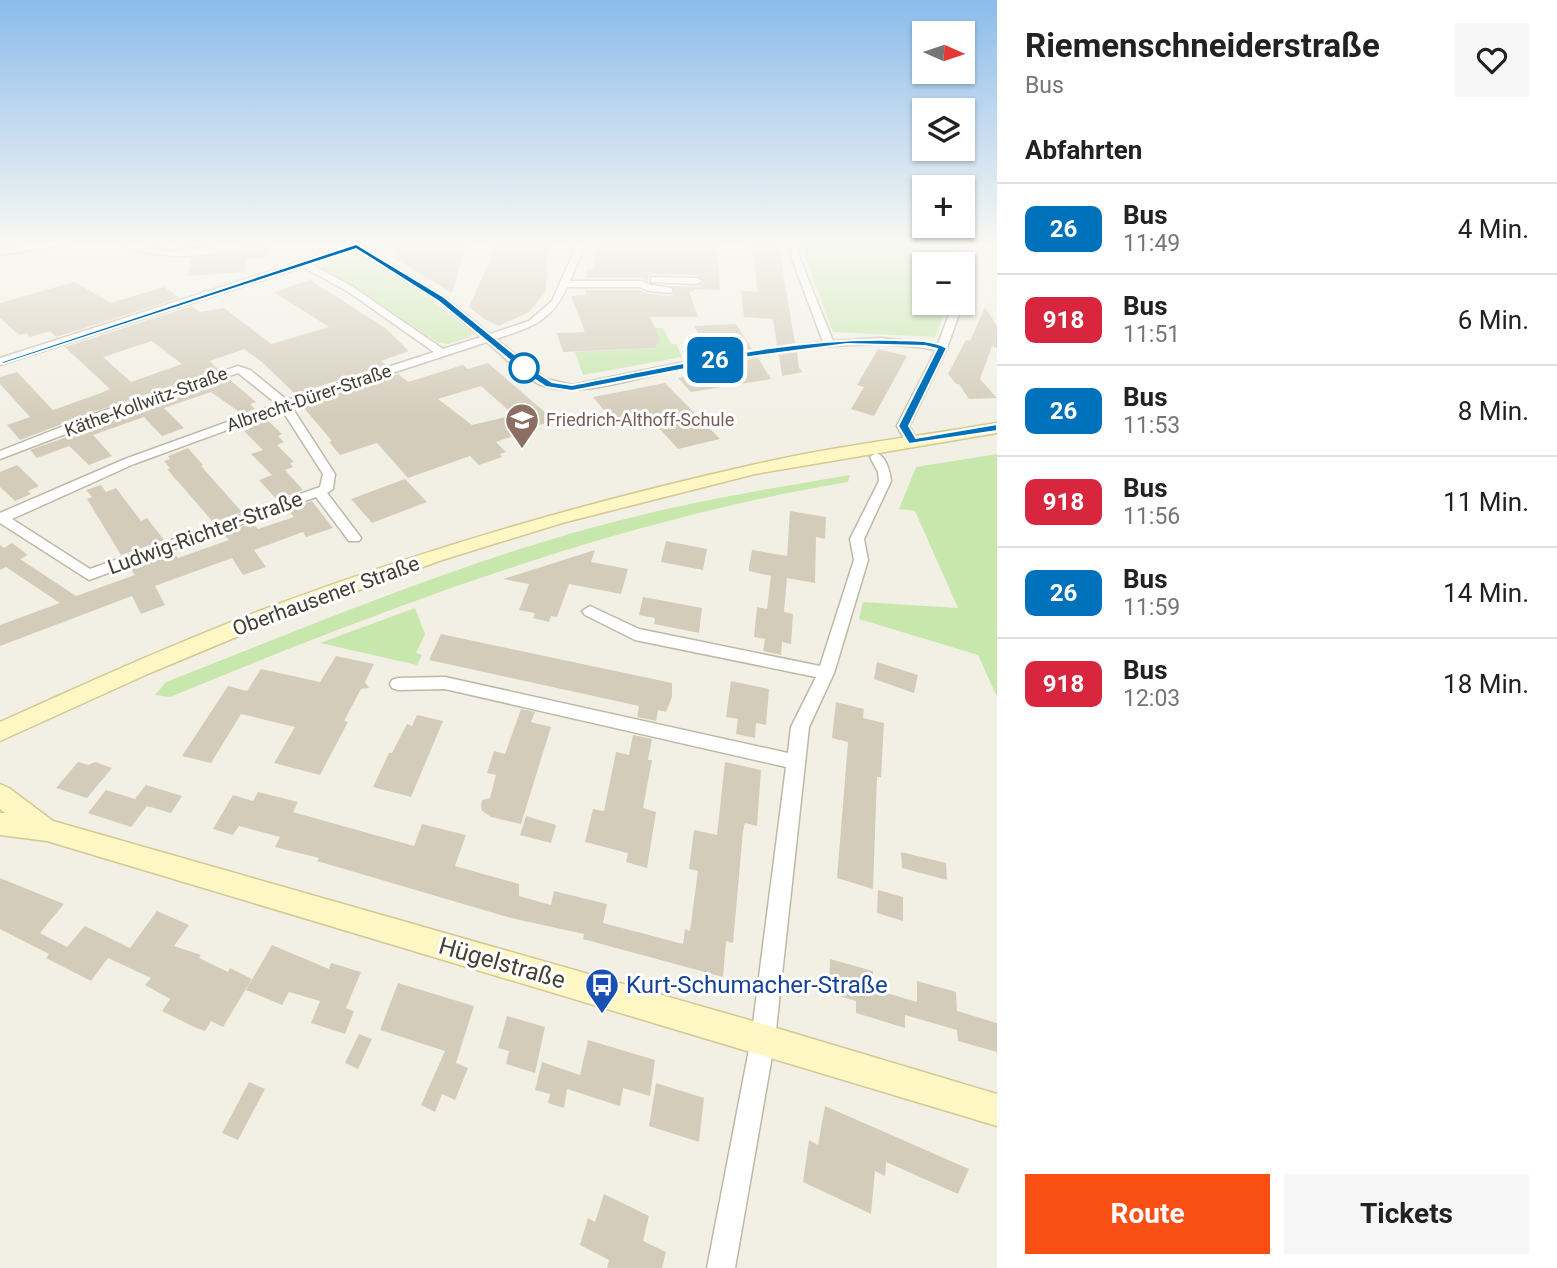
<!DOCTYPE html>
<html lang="de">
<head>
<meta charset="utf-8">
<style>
	:root { --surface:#fff; --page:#f6f6f6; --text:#222; --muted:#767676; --line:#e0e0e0; --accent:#f94f15 }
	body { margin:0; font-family:Roboto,sans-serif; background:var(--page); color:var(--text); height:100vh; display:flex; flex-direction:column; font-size:26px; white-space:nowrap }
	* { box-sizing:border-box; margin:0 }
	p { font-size:23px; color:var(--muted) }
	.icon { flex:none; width:38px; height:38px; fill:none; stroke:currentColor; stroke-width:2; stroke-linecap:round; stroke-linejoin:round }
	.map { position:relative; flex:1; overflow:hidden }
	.drawer { display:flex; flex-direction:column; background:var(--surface); width:560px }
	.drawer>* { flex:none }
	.badge { padding:0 14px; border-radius:10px; font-size:24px; line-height:46px }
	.needle { width:46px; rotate:93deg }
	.fabs { position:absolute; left:912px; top:21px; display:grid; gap:14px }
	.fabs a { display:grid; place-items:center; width:63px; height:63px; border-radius:0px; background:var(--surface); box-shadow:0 2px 5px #0004; font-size:35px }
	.map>.badge { position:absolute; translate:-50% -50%; box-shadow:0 0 0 4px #fff }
	h2 { padding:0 28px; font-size:26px; line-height:63px }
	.round { display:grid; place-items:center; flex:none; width:74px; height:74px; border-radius:0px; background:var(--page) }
	.overview { display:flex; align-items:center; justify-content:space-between; height:119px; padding:0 28px }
	h1 { font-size:33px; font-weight:700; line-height:52px }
	.action { display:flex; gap:14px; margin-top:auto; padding:14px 28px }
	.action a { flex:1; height:80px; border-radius:0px; background:var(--accent); color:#fff; font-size:28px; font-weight:700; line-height:80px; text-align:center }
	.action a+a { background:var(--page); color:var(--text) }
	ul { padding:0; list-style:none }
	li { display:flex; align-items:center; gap:21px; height:91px; padding:0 28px; border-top:2px solid var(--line) }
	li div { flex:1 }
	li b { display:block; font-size:26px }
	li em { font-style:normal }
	li .badge { min-width:77px; font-weight:700; text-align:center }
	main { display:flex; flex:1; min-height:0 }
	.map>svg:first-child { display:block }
	.green { fill:#c7e7ad }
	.building { fill:#d4ccba; fill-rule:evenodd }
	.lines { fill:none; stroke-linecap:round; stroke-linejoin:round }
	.street-casing { stroke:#beb8a7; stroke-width:3 }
	.secondary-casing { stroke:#d3c894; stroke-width:3 }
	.street { fill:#fff; fill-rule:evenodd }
	.secondary { fill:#fef6c3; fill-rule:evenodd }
	.line { fill:#0072bc; stroke:#fff; stroke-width:2 }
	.stop-dot { fill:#fff; stroke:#0072bc; stroke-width:3.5 }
	.labels { text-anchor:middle; stroke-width:6; stroke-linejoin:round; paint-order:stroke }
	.far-street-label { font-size:18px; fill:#454034; stroke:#fff }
	.far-education-label { font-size:18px; fill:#785e54; stroke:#fff; text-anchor:start }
	.street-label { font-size:21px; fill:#454034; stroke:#fff }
	.near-street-label { font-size:24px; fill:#454034; stroke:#fff }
	.near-transit-label { font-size:24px; fill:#164399; stroke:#fff; text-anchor:start }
</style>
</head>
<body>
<main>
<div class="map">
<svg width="997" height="1268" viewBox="0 0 997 1268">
	<rect width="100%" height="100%" fill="#f2f0e5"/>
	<path class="green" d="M803,242L957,245L955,264H924V303H948L935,337L833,332L806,259Z
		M357,253C398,276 435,302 472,332L471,337L448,344L438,343L382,305L320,268L334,264L331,261Z
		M647,328H663L671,344H676L682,357L583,375L575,352L656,348Z
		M997,454V697L978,655L859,619L863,602L958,608L915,511L899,509L916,467Z
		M850,475L848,482C614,521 388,607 170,697L155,695L166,682C322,621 478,554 641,515C710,498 780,487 850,475Z
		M415,608L425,634L416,653L422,655L417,665L320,643Z"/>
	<path class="building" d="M253,242H267L268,256L247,259L245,272L187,276L192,258L222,255Z
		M376,242L466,246L452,293L391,256L399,254Z
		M498,242H548L546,291L529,312L499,326L484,319L469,307Z
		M598,242H716L720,290L693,289L694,292L689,291L698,317H650L660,339L655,348L563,352L557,333L585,332L571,296L586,295V290H639L648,294L669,296L674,294L673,286L697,287L704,282L697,275L654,274L649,276L648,281L642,278H586L587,269H593Z
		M751,242H778L795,343L777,346L773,319L744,317L741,291L758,292Z
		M310,280L385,328L409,351L381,361L386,365L295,394L263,363L244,349L210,361L219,370L96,411L20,440L7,425L30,417L0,384V377L17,372L53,410L101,393L110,389L65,347L192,306L200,312L224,308L271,344L329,327L274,292ZM152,341L182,364L131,382L103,357Z
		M74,282L111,303L164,287L180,298L56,337L50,331L30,337L26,333L19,335L0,318V303Z
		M985,307L997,326V348L992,346L980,379L997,398L969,399L959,384H956L948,374L966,340L970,341Z
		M736,324L752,349L712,355L694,326Z
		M878,349L907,356L874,416L851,409L864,387L857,385Z
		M797,352L799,368L803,372L782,376L779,355Z
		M758,358L771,379L691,392L678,378L728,369L722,364Z
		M488,363L555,421L527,428L530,430L496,442L506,452L500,454L502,457L479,465L470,456L408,478L377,443L340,455L329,442L332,441L304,408L307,407L305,404L398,374L408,382L463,365L468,369ZM481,386L514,415L472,425L438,399Z
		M229,379L256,402L250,404L255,409L242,414L211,392L164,408L184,428L162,436L144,417L93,435L112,456L89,465L69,446L37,458L30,450Z
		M665,383L720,439L678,449L651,419L617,426L593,397Z
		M266,419L282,434L278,436L284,442L277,445L294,462L290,463L293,467L285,470L303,490L277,500L259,480L272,475L251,454L263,450L244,431L250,429L247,426Z
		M188,448L203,465L201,466L242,512L213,522L167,469L170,468L164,461L170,459L168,456Z
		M17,465L39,486L28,491L31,494L15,501L0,487V472Z
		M405,479L427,502L372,523L351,499Z
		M101,485L106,492L116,488L141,521L147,518L164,540L121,555L87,499L92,497L86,490Z
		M312,501L333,528L306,537L303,532L254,550L266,567L243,575L232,558L155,586L165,605L141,614L132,596L0,646V625L60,603L6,567L0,570V545L4,548L12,543L28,555L20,559L76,596L135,575L130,568L173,552L178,558L229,540L223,534L253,523L258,529L294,517L287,510Z
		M790,511L826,517L825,539L816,537L815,583L787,578L784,612L793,614L791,644L782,642L781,655L763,651L765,639L754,637L757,607L767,609L771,576L749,571V566L752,550L787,556Z
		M666,541L707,549L703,570L661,562Z
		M595,550L591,562L628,569L621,594L569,584L557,617L551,616L549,622L533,618L535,613L519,610L529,584L503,579Z
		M643,597L702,608L699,633L654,624L655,618L639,615Z
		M441,634L672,683V697L666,712L658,710L656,721L637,717L639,706L429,660Z
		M336,656L374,664L365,682L369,688L361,689L344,721L348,722L320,775L274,763L295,727L241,714L211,763L182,756L228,686L247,691L261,669L320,682Z
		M877,662L918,675L914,693L874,679Z
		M731,681L769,689L766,725L756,723L755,738L736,734L738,719L726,717Z
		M836,702L864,709L863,718L884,723L881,777H877L873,889L837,878L848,742L832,738Z
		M521,709L535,712L531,722L551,727L521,824L491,817L482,811L481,806L482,800L490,798L496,775L487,773L494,751L505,754Z
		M417,715L443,721L411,797L373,787L389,753H392L407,724L412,726Z
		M633,735L652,739L648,760H652L643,808L656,812L647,868L626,862L628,853L585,842L593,809L604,811L616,752L629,755Z
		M78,762L88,765L95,762L112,768L87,798L56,788Z
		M725,762L761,770L757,826L745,823L743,831L733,943L726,941L723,977L583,939L584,934L511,918L317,861L319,858L275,847L280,837L239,826L233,835L213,829L233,795L253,801L258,792L298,802L293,812L414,846L422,824L466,835L455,866L519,884V896L551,905L554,891L607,904L603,923L683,944L685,929L690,931L698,871L689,869L694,830L717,835Z
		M146,785L182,796L171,813L147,806L131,827L88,813L106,790L135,799Z
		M526,816L556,825L551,843L520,835Z
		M901,852L946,863L947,880L902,868Z
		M0,878L64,904L40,933L67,947L85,926L130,948L157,911L189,925L174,946L201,955L199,958L228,972L230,968L252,979L223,1027L211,1021L205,1031L194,1027L162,1011L170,999L145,985L151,978L108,958L91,981L46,958L49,954L0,929Z
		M878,890L903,897V921L877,913Z
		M272,945L329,969L331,963L361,972L346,1008L354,1011L345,1034L311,1023L320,1001L289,992L282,1005L246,990Z
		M830,959L873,971V989L917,1002V981L956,992L957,1011L997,1023V1052L958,1041L957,1030L905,1015V1028L856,1013V1001L829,993Z
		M398,983L474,1006L456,1063L468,1068L455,1100L442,1094L435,1112L421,1105L445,1051L380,1030Z
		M507,1016L545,1027L535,1073L506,1064L509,1051L498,1048Z
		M359,1034L372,1039L358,1069L345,1063Z
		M588,1040L655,1060L650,1096L623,1088L620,1106L567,1089L564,1108L548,1103L550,1094L535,1090L542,1062L580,1075Z
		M249,1082L265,1089L238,1140L222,1133Z
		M656,1083L704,1098L699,1142L649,1126Z
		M825,1106L969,1169L958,1194L886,1162L885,1176L875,1171L871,1214L803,1182L809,1140L818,1145Z
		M604,1194L649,1216L643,1241L666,1252L662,1268H607L609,1260L580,1245L588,1218L595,1222Z"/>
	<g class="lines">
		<g class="street-casing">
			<path id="street" d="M55,242H81L0,255V249Z
				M119,242H131L168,251L251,242C221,259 148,262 119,242Z
				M361,242H371L363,247L444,297L490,334L529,321L552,301L578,242H586L570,281H642L650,285L672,288V292L669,293L648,291L640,287H567C552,322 529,328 496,339L546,379L572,385L700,359L823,342L792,259L789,242H797L800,259L833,341L880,338L938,344L953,303H963L947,348L909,426L918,442L912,446L908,445L897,426L936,350C854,334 753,356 671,371C632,378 579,399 541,385C525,379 500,353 487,342L291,406L335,474L333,489L327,493L359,535L361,538L359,541H349L316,497L89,580L0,523V513L125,459L277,404L238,373L105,419L0,459V451L97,413L238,366L250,370L287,400L434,352L347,291L303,267L0,365V358ZM355,250L438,301L481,337L443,349L353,287L311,264ZM282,410L323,474L320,487L90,569L12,519L134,464Z
				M962,242H970L971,254L967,290L962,293Z
				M654,277L697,278L702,281L697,284L651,282V278Z
				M876,453C886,456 890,471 891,481L864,539L868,560L834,673L809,727L775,1039L735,1268H707L751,1039L786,767L445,689L398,690L392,688L390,684L392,680L398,678L445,677L788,753L791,727L816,677L635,640L585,615L582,611L590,606L639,629L820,666L854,560L850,539L879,481L878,472L870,457Z"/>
		</g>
		<g class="secondary-casing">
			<path id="secondary" d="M997,423V433L755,474L562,523L442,560L277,620L150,673L0,741V722C87,683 173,644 262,610C422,550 586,502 752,465C833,446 916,437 997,423Z
				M0,784L9,788L53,821L763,1024L997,1094V1126L47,841L0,835V813H5L0,809Z"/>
		</g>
		<use href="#street" class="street"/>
		<use href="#secondary" class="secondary"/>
	</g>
	<linearGradient id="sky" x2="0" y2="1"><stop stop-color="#8bbceb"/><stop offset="0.58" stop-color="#f9f8f3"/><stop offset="1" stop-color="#f9f8f3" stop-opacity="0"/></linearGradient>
	<rect width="997" height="420" fill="url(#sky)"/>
	<path class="line" d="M356,244L444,297L535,371L552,382L572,385C678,365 786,337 895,340C912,341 932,339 947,348L909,426L916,438L997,424V431L909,444L898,426L937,349L925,346L847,344L742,358L572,391L546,387L528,375L438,301L356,249L3,364L0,362Z"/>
	<defs>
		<g id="school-pin" transform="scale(1.75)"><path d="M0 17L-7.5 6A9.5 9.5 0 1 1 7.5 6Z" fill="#8d6e63" stroke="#fff"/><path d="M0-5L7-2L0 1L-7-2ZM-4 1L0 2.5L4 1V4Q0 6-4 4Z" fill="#fff"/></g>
		<g id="bus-pin" transform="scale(1.75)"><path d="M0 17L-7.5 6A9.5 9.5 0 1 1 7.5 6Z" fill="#1a4fb4" stroke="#fff"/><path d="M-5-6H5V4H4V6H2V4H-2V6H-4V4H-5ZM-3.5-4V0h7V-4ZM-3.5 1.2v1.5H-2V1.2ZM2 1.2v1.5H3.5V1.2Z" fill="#fff"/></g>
	</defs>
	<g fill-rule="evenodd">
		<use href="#school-pin" x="522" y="420"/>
		<use href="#bus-pin" x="602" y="985"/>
	</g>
	<circle class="stop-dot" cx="524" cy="368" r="14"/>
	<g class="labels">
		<g class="far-street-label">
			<text transform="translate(309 398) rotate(-19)" y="6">Albrecht-Dürer-Straße</text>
			<text transform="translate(146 402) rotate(-20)" y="6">Käthe-Kollwitz-Straße</text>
		</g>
		<g class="far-education-label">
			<text x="546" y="426">Friedrich-Althoff-Schule</text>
		</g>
		<g class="street-label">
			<text transform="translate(205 533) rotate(-20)" y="7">Ludwig-Richter-Straße</text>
			<text transform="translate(326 596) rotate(-20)" y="7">Oberhausener Straße</text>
		</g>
		<g class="near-street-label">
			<text transform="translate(502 963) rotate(16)" y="8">Hügelstraße</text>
		</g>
		<g class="near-transit-label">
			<text x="626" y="993">Kurt-Schumacher-Straße</text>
		</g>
	</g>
</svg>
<div class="fabs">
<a><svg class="needle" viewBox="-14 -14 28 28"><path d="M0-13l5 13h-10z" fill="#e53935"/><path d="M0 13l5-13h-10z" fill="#767676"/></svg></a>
<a><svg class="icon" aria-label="layers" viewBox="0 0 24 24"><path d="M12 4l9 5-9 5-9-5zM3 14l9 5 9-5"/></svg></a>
<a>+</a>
<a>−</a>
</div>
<b class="badge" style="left:715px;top:360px;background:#0072bc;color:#fff">26</b>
</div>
<section class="drawer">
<div class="overview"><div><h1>Riemenschneiderstraße</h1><p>Bus</p></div><a class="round"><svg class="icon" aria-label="heart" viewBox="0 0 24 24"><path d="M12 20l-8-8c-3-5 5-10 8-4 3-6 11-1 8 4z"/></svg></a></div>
<h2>Abfahrten</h2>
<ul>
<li><span class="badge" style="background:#0072bc;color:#fff">26</span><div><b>Bus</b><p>11:49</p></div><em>4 Min.</em></li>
<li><span class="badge" style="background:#d7263d;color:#fff">918</span><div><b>Bus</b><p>11:51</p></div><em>6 Min.</em></li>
<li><span class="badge" style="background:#0072bc;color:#fff">26</span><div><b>Bus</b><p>11:53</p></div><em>8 Min.</em></li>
<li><span class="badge" style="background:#d7263d;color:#fff">918</span><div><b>Bus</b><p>11:56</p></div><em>11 Min.</em></li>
<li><span class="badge" style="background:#0072bc;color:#fff">26</span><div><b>Bus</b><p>11:59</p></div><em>14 Min.</em></li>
<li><span class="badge" style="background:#d7263d;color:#fff">918</span><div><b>Bus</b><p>12:03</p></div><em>18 Min.</em></li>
</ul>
<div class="action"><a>Route</a><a>Tickets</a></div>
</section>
</main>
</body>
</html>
